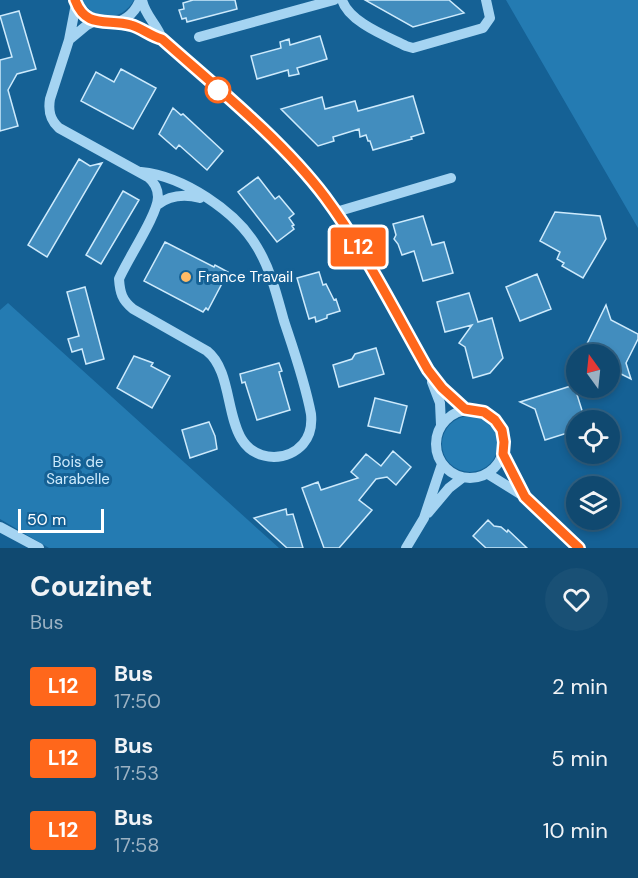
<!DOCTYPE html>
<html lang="en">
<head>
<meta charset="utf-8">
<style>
	:root { --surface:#104970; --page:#195075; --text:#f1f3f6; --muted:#9cb2c3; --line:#306183 }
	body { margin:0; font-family:"DM Sans",sans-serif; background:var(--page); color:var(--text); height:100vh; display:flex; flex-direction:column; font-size:22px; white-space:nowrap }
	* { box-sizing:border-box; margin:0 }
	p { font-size:20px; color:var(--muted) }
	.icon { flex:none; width:33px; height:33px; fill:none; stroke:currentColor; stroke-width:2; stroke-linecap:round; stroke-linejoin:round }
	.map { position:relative; height:548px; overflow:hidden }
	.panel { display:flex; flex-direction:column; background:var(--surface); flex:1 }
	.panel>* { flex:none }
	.badge { padding:0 12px; border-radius:4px; font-size:21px; line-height:39px }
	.needle { width:39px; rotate:345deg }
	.fabs { position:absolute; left:566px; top:344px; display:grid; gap:12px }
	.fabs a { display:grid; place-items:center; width:54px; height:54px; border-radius:50%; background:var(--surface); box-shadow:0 3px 9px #0003,0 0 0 2px var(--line); font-size:30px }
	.scale { position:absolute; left:18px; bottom:15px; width:86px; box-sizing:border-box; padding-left:6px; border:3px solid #fff; border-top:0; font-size:16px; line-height:21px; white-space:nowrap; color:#fff; -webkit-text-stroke:4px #156195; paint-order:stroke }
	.map>.badge { position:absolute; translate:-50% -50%; box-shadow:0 0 0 3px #fff }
	.round { display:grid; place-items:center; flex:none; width:63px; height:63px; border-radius:32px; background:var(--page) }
	.headline { display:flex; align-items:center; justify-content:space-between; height:102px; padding:0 30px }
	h1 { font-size:28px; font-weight:700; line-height:45px }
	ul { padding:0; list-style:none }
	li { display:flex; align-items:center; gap:18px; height:72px; padding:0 30px }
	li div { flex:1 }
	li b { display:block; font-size:22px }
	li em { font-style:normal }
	li .badge { min-width:66px; font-weight:700; text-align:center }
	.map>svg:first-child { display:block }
	.green { fill:#247bb2 }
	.building { fill:#428dbe; stroke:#cdeafc; stroke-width:1.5 }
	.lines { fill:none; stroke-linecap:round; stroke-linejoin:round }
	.minor { stroke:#a5d4f2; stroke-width:10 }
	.line-casing { stroke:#fff; stroke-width:14 }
	.line { stroke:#ff671b; stroke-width:9 }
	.stop-dot { fill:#fff; stroke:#ff671b; stroke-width:3 }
	.poi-dot { fill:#fb6; stroke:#156195; stroke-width:2 }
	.labels { text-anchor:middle; stroke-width:6; stroke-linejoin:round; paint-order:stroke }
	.poi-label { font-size:15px; fill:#fff; stroke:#156195; text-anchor:start }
	.park-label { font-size:15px; fill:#cdeafc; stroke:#156195 }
</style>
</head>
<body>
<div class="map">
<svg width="638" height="548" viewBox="0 0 638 548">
	<rect width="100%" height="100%" fill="#156195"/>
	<path class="green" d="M82,0H134C122,22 94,22 82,0Z
		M506,0H638V228Z
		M8,303L279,548H49L0,519V310Z
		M442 444a28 28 0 1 1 56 0a28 28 0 1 1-56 0Z"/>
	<path class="building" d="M193,0H235L237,9L187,22L186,18L182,19L179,10L184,9L183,3Z
		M365,0H449L464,13L413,27Z
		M19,11L36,69L17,74L8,90L18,126L0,131V60L12,57L0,16Z
		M320,36L327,59L297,68L299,74L289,76L288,70L257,79L251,56L281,48L280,42L289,39L290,45Z
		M121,69L156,88L133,129L81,101L96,72L114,82Z
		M413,96L424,133L411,137L412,139L373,150L370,141H368L366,135L360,137L359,129L333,137L334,141L318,146L281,109L322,97L325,109L355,101L358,111Z
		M173,108L181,115L183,114L223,151L207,170L179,145L176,149L159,134Z
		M79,159L90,166L102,163L47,257L28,245Z
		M258,177L275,199L279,196L294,214L289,218L294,225L292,226L294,229L277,242L238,192Z
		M123,191L139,200L101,264L86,255Z
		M555,212L600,216L606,239L583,278L562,266L564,263L557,259L560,252L540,241Z
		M423,216L432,245L444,242L453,273L423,281L414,251L402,255L398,244L394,239L396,235L393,224Z
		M165,242L214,267L215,265L228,272L208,310L206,308L203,312L144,281Z
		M319,272L323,285L326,284L334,300L336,299L340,311L327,315V318L316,322L315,317L309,319L297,278Z
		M537,274L551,309L520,321L506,287Z
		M85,287L104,359L86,364L82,349L72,352L68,339L79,336L67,292Z
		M469,293L478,322L492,318L503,358L490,373L473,378L465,347L459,343L472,325L445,332L437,302Z
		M606,305L611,320L638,334V339L626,363L631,379L609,368V354H582Z
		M376,348L384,374L339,387L333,365L352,359L355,354Z
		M134,356L153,363L151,366L170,376L152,408L117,388Z
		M279,363L282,371L279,372L290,410L257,420L245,382L242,383L240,374Z
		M574,385L585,420H576V434H564L545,440L535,409L520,402Z
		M375,398L407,406L400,433L368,426Z
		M209,422L215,436L217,449L190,458L182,430Z
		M393,451L411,467L396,485L387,477L376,479L359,500L372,510L339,548H324L302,488L318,482L321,490L358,478L351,472L366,454L381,466Z
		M286,509L287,515L293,514L303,548H287L254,518Z
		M488,520L494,526L501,527L507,532L508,530L527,548H486L473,536Z"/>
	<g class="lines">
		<path class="minor" d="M142,0C145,16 158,25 162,39
			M342,0C349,22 386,36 406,46L413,48L483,28L490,18L486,0
			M75,3C91,30 128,31 140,0
			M76,4L69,40L50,99C48,111 50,120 59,128L148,177C154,182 158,189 158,197C158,214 127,260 119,279C120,293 122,300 133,309L207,351C240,377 218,455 274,457C285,457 296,452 303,444C310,436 312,424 311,414C305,382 294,351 284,321C277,296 271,270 257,247C236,211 183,176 141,172
			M115,22L130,24L153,36L162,39C216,87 282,140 325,197C365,251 395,312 428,370L442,389L465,409
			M199,37L334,0
			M69,40L87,25L95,21
			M157,205C170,195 185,194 200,198
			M336,212L451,178
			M432,382L440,403L441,425
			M436 444a34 34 0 1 1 68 0a34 34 0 1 1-68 0Z
			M503,454L525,497
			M488,474L525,497L579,548
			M428,513L449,488L462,478
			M0,527L39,548
			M406,548L424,518L442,464"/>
	</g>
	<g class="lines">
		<g class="line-casing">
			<path id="line" d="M75,0C86,30 108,18 131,25C142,28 150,36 162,39C216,87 282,140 325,197C365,251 395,312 428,370L442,388L465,409L484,412L495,420L502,430L504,442L503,454L525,497L579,548"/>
		</g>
		<use href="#line" class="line"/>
	</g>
	<circle class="stop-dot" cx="218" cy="90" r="12"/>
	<circle class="poi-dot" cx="186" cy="277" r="6"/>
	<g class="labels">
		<g class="poi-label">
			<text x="198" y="282">France Travail</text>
		</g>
		<g class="park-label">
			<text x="78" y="467">Bois de<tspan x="78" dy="17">Sarabelle</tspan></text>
		</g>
	</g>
</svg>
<div class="fabs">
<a><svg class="needle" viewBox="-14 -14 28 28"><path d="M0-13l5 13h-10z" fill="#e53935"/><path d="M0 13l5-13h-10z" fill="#9cb2c3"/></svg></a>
<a><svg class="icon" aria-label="locate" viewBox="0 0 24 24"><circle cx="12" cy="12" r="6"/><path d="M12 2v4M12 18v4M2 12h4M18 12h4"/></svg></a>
<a><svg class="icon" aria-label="layers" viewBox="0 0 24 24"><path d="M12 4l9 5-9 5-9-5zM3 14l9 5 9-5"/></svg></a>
</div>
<div class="scale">50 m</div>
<b class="badge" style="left:358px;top:247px;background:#ff671b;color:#fff">L12</b>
</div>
<section class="panel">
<div class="headline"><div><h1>Couzinet</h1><p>Bus</p></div><a class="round"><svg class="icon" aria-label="heart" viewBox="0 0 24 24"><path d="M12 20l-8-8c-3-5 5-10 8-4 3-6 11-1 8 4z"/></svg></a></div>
<ul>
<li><span class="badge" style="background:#ff671b;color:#fff">L12</span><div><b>Bus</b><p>17:50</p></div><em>2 min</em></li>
<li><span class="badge" style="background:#ff671b;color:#fff">L12</span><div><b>Bus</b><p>17:53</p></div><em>5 min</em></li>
<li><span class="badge" style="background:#ff671b;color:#fff">L12</span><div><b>Bus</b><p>17:58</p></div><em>10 min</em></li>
</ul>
</section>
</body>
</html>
